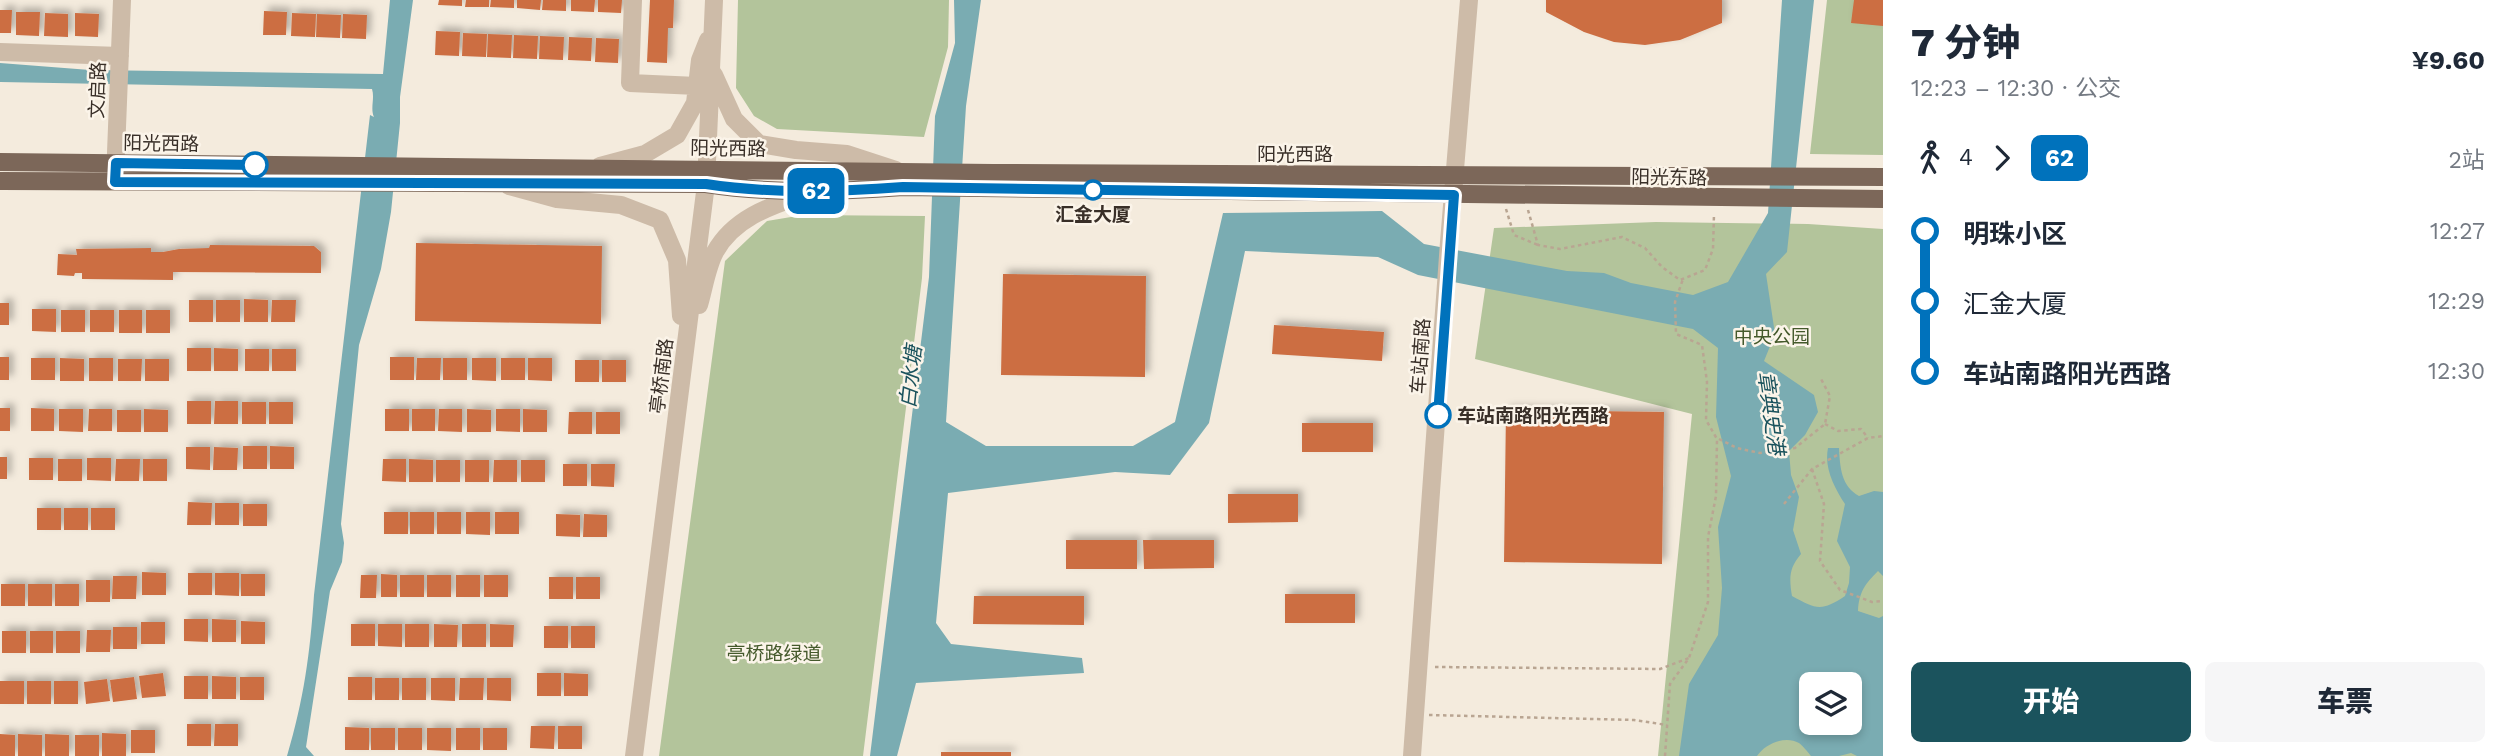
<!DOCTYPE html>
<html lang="zh">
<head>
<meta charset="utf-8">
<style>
	:root { --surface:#fff; --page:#f6f6f7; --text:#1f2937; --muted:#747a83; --accent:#1b535d }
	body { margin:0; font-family:"Work Sans","Noto Sans SC",sans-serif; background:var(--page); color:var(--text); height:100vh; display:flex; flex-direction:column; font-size:26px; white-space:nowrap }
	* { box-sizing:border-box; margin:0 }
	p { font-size:23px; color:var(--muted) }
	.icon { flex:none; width:38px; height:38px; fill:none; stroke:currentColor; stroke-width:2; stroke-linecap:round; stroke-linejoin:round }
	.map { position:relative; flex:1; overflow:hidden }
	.panel { display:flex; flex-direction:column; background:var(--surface); width:630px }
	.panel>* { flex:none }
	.badge { padding:0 14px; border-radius:10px; font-size:24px; line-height:46px }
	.fabs { position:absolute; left:1799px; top:672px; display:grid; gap:14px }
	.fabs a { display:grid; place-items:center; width:63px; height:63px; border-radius:10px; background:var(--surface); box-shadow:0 4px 10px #0003; font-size:35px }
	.map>.badge { position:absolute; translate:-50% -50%; box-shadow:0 0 0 4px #fff }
	.legs { display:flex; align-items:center; gap:10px; height:77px; padding:0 28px; font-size:23px }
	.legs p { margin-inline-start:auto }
	.head { display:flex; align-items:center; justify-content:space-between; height:119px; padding:0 28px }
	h1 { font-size:38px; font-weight:800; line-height:52px }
	.cta { display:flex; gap:14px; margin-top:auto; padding:14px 28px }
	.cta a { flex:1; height:80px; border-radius:10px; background:var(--accent); color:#fff; font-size:28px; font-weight:800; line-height:80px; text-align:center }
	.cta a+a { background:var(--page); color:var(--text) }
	ul { padding:0 28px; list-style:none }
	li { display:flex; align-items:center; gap:24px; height:70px; font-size:26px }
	li i { display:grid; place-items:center; width:10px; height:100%; margin:0 9px; background:currentColor }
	li i::after { content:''; width:18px; height:18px; margin:-9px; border:5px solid; border-radius:50%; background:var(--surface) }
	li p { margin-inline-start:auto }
	li:first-child i { background:linear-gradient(#0000 50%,currentColor 0) }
	li:last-child i { background:linear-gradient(currentColor 50%,#0000 0) }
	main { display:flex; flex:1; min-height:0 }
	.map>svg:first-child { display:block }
	.green { fill:#b3c49b; fill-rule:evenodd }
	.water { fill:#7aacb2; fill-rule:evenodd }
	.building { fill:#cc6e42; filter:url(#shadow) }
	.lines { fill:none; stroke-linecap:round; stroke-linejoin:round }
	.path { stroke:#b9a592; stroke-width:2.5; stroke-dasharray:3.5 3.5; stroke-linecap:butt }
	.minor { stroke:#cdbba8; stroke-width:18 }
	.major { stroke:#7c6759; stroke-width:18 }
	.line-1-casing { stroke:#fff; stroke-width:16 }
	.line-1 { stroke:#0072bc; stroke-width:10 }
	.stop-1-dot { fill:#fff; stroke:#0072bc; stroke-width:3.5 }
	.labels { text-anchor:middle; stroke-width:5; stroke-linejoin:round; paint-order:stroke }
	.street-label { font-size:19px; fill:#392f28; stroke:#fbf4e9 }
	.stop-label { font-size:19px; font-weight:bold; fill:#392f28; stroke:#fbf4e9 }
	.park-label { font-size:19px; fill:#44592b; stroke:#fbf4e9 }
	.water-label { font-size:21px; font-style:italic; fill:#1b535d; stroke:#fbf4e9 }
</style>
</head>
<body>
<main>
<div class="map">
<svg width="1883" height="756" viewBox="0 0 1883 756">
	<defs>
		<filter id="shadow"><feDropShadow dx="4.5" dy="-4.5" stdDeviation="3.5" flood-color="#0004"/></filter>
	</defs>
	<rect width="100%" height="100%" fill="#f4ebdd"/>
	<path class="green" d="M738,0H949L948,47L924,137L777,129L754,116L736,88Z
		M1827,0H1883V155L1810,154Z
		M803,215L925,216L922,278L863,756H659L725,261L767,221Z
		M1656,222L1808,224L1883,229V756H1658L1692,414L1475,359L1494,228ZM1811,684H1850V723H1811Z"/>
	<path class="water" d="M390,0H413L400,97V123L391,212L381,269L359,345L341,524L344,543L342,562L330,591L306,747L314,756H287C304,699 310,654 314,595L370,115L374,117C370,108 375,99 372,89L0,82V63L90,70L383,74Z
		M954,0H981L966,106L946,422L986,446H1133L1175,422L1223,213L1382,211L1424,244L1567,271L1604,273L1631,283L1693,295L1728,282L1768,213L1782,0H1814L1787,252L1766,274L1775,334L1764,361L1814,395L1818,412L1805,435L1789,451L1791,475L1799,497L1793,530L1801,554C1789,568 1789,578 1792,596C1816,609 1821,612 1845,596L1849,583L1850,567L1837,541L1845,504C1834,487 1824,468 1828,448H1839C1840,467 1841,486 1859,496L1874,491L1883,492V576L1878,571C1865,584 1859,592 1858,611L1879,618L1883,616V756H1857L1851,753L1839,756H1811C1808,752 1803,746 1799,743C1785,735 1765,744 1757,756H1679L1689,684L1718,635L1722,588L1718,527L1731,476L1716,417L1718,348L1693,329L1418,275L1378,257L1245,251L1209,423L1170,475L1115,472L948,493L936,623L951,644L1082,658L1084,673L916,683L897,756H870L929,277L935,116L955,43ZM1811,684H1850V723H1811Z"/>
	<path class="building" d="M439,0H462V6L438,5Z
		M466,0H489V7H465Z
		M491,0H514V8L490,7Z
		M517,0H541L540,10L517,8Z
		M543,0H566V11L542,10Z
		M571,0H595L594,12L571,11Z
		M598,0H622L621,13L598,12Z
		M650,0H674L673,28H668L667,63L647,62Z
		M1546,0H1722V23L1680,40L1645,45L1614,42L1584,32L1546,12Z
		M1854,0H1883V26L1851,23Z
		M0,10H12L11,33H0Z
		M264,11L287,12L286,35H263Z
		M16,12H40L39,36L16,35Z
		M45,13L68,14V37L44,36Z
		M75,13L99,14L98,37L75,36Z
		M292,13L316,14L315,37L291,36Z
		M317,14L341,15L340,38L316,37Z
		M343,14L367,15L366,39L342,38Z
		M436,31L460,32L459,56L435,55Z
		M463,33L487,34L486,57L462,56Z
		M488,34L512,35L511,58L487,57Z
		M514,35L538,36L537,59L513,58Z
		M540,36L564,37L563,60L539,59Z
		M569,37L592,38L591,61L568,60Z
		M596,38L619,39L618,63L595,62Z
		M416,243L602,246L601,324L415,321Z
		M210,245L314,246L321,252V273L173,272V280L82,279V273H75L74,276L57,275L58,254L77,255L76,249L151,248V252H163L179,249L209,248Z
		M1003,274L1146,276L1145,377L1001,375Z
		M244,299L268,300V322H244Z
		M189,300H213V322H189Z
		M216,300H240V322H216Z
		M272,300H296L295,322H271Z
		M0,303H9V325H0Z
		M32,309H56V332L32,331Z
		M61,310H85V332H61Z
		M90,310H114V332H90Z
		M119,310H142V333H119Z
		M146,310H170V333H146Z
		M1274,325L1384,332L1382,361L1272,354Z
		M187,348H211V371H187Z
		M214,348L238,349V371H214Z
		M245,349H269V371H245Z
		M272,349H296V371H272Z
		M0,357H9V380H0Z
		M390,357H414V380H390Z
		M31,358H55V380H31Z
		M60,358L84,359V381H60Z
		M89,358H113V381H89Z
		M417,358H441L440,380H416Z
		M443,358H467V380H443Z
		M472,358H496V381L472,380Z
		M501,358H525V380H501Z
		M528,358H552V381L528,380Z
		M118,359H142L141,381H118Z
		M145,359H169V381H145Z
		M575,360H599V382H575Z
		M602,360H626V382H602Z
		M187,401H211V424H187Z
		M215,401H238V424H214Z
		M242,402H266V424H242Z
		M269,402H293V424H269Z
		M0,408H10V431H0Z
		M31,408L54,409V431H31Z
		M59,409H83V432L59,431Z
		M89,409H112V431H88Z
		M144,409L168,410V432H144Z
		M385,409H409V431H385Z
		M412,409H435V431H412Z
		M439,409H462V432L438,431Z
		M467,409L491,410V432H467Z
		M496,409H520V432L496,431Z
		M523,409L547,410V432H523Z
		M117,410H141V432H117Z
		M1506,410L1664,412L1662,564L1504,562Z
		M569,412H592V434H568Z
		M596,412H620V434H596Z
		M1302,423H1373V452H1302Z
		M243,446H267V469H243Z
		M270,446L294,447V469H270Z
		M186,447H210V470L186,469Z
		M214,447L238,448L237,470H213Z
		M0,457H7V479H0Z
		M29,458H53V480H29Z
		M87,458H111V481L87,480Z
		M58,459H82V481H58Z
		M116,459H140L139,481H115Z
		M143,459H167V481H143Z
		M383,459H406V482L382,481Z
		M409,459L433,460V482H409Z
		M436,460H460V482H436Z
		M465,460H489V482H465Z
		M494,460H517V482H493Z
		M521,460H545V482H521Z
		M563,464H587V486H563Z
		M591,464H615L614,487L591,486Z
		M1228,494H1298V522L1228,523Z
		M188,502L212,503L211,525H187Z
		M215,503H239V525H215Z
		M243,504H267V526H243Z
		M37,508H61V530H37Z
		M64,508H88V530H64Z
		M91,508H115V530H91Z
		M384,512H408V534H384Z
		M410,512H434V534H410Z
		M437,512H461V534H437Z
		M466,512H490V535L466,534Z
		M495,512H519V534H495Z
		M556,514L580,515V537L556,536Z
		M584,514L607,515V537H583Z
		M1066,540H1137V569H1066Z
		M1143,540H1214V568L1144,569Z
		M142,572L166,573V595H142Z
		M188,573H212V595H188Z
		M215,573H239V596L215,595Z
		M241,574H265V596H241Z
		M381,574L397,575V597H381Z
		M361,575H377L376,598H360Z
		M400,575H424V597H400Z
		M427,575H451V597H427Z
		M456,575H480V597H456Z
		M484,575H508V597H484Z
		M113,576H137L136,599H112Z
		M549,577H573V599H549Z
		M576,577H600V599H576Z
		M86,580H110V602H86Z
		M1,584H25V606H1Z
		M28,584H52V606H28Z
		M55,584H79V606H55Z
		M1285,594H1355V623H1285Z
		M974,596H1084V625L973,624Z
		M184,619H208V642L184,641Z
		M212,619L236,620V642H212Z
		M241,621L265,622V644H241Z
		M141,622H165V644H141Z
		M351,624H375V646H351Z
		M378,624H402V647L378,646Z
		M405,624H429V647H405Z
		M434,624L458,625L457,647H434Z
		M462,624H486V647H462Z
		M490,624L514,625L513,647H490Z
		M544,626H568V648H544Z
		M571,626H595V648H571Z
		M113,627H137V649H113Z
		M87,630H111L110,652H86Z
		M2,631H26V653H2Z
		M30,631H53V653H30Z
		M56,631H80V653H56Z
		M163,673L166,696L142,698L139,676Z
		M537,673H561V696H537Z
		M564,673L588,674V696H564Z
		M184,676H208V699H184Z
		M212,676L236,677V699H212Z
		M134,677L137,699L113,702L110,680Z
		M240,677H264V700H240Z
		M348,677H372V700H348Z
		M375,678H399V700H375Z
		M402,678H426V700H402Z
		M431,678H455V701L431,700Z
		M460,678H484L483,700H459Z
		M487,678H511V701L487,700Z
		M107,679L110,701L86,704L84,682Z
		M0,681H24V704H0Z
		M27,681H51V704H27Z
		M54,681H78V704H54Z
		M187,724H211V746H187Z
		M215,724H238V746H214Z
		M531,726H555L554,749L530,748Z
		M558,726H582V749H558Z
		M345,727L369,728V750H345Z
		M371,728H395V750H371Z
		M398,728H422V750H398Z
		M427,728H451V751L427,750Z
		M456,728H480V750H456Z
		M483,728H507V750H483Z
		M131,730H155V753H131Z
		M102,733L126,734V756H102Z
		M0,734L15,735V756H0Z
		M18,734L42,735V756H18Z
		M45,734L69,735V756H45Z
		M75,735H99V756H75Z
		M941,752H1011V756H941Z"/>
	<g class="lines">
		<path class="path" d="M1506,209L1514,235L1538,245
			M1528,210L1538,245L1560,249L1622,237L1645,248L1662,267L1680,280L1705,270L1713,249L1714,214
			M1825,424L1838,431L1861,429L1868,438
			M1719,439L1737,448L1760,453L1795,448L1825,424L1830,396L1820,377
			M1812,469L1824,504L1820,561L1840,590L1872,602L1883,601
			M1784,504L1812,469L1868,438L1883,436
			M1435,667L1660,669L1689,658
			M1429,715L1634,720L1667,725
			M1665,756L1670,684L1689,658L1708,602V537L1716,496L1717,439L1706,420L1707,382L1702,345L1676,334L1675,302L1683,279"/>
		<path class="minor" d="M633,0L630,83L697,86
			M0,52L120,56
			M714,75L734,119L759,144L796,150L847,154L896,170
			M600,166L645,154L677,135L695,103L700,60L708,40
			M115,178L122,0
			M509,186L557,199L621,205L660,220L677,260L681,316
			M699,305C704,288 707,267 715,252C735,216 774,205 811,192
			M634,756L706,184L714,0
			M1412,756L1449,242L1469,0"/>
		<path class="major" d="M0,162L993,173L1883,177
			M0,181L706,184C771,194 838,192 903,187L1883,199"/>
	</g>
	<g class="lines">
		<g class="line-1-casing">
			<path id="line-1" d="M255,165L116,163L115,182L706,184C771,194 838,192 903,187L1454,195L1438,415"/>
		</g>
		<use href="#line-1" class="line-1"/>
	</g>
	<g class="stop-1-dot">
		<circle cx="255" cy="165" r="12"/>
		<circle cx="1093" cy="190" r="9"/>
		<circle cx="1438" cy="415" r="12"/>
	</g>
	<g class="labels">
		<g class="street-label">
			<text transform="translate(97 90) rotate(-88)" y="7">文启路</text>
			<text transform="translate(161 143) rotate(1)" y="7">阳光西路</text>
			<text transform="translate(728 148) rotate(1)" y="7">阳光西路</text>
			<text x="1295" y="161">阳光西路</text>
			<text transform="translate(1669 177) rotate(1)" y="7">阳光东路</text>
			<text transform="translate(1420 356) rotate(-86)" y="7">车站南路</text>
			<text transform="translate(661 376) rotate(-83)" y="7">亭桥南路</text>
		</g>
		<g class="stop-label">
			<text x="1093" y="221">汇金大厦</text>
			<text x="1457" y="422" text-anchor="start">车站南路阳光西路</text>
		</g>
		<g class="park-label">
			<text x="1772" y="343">中央公园</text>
			<text x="774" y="660">亭桥路绿道</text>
		</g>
		<g class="water-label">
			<text transform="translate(911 377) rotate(-84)" y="7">白水塘</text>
			<text transform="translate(1771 413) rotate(82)" y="7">章典史港</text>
		</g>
	</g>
</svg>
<div class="fabs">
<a><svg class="icon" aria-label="layers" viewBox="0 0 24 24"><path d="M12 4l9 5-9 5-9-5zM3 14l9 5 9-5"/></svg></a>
</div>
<b class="badge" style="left:816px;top:191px;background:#0072bc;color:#fff">62</b>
</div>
<section class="panel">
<div class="head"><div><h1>7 分钟</h1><p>12:23 – 12:30 · 公交</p></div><b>¥9.60</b></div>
<div class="legs"><svg class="icon" aria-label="walk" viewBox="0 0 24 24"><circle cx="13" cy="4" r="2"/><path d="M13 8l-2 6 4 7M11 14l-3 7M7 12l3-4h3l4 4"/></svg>4<svg class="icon" aria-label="forward" viewBox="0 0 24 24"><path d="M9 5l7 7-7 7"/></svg><b class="badge" style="background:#0072bc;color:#fff">62</b><p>2站</p></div>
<ul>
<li><i style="color:#0072bc"></i><b>明珠小区</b><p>12:27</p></li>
<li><i style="color:#0072bc"></i><span>汇金大厦</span><p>12:29</p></li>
<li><i style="color:#0072bc"></i><b>车站南路阳光西路</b><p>12:30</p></li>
</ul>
<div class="cta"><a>开始</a><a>车票</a></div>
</section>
</main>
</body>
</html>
